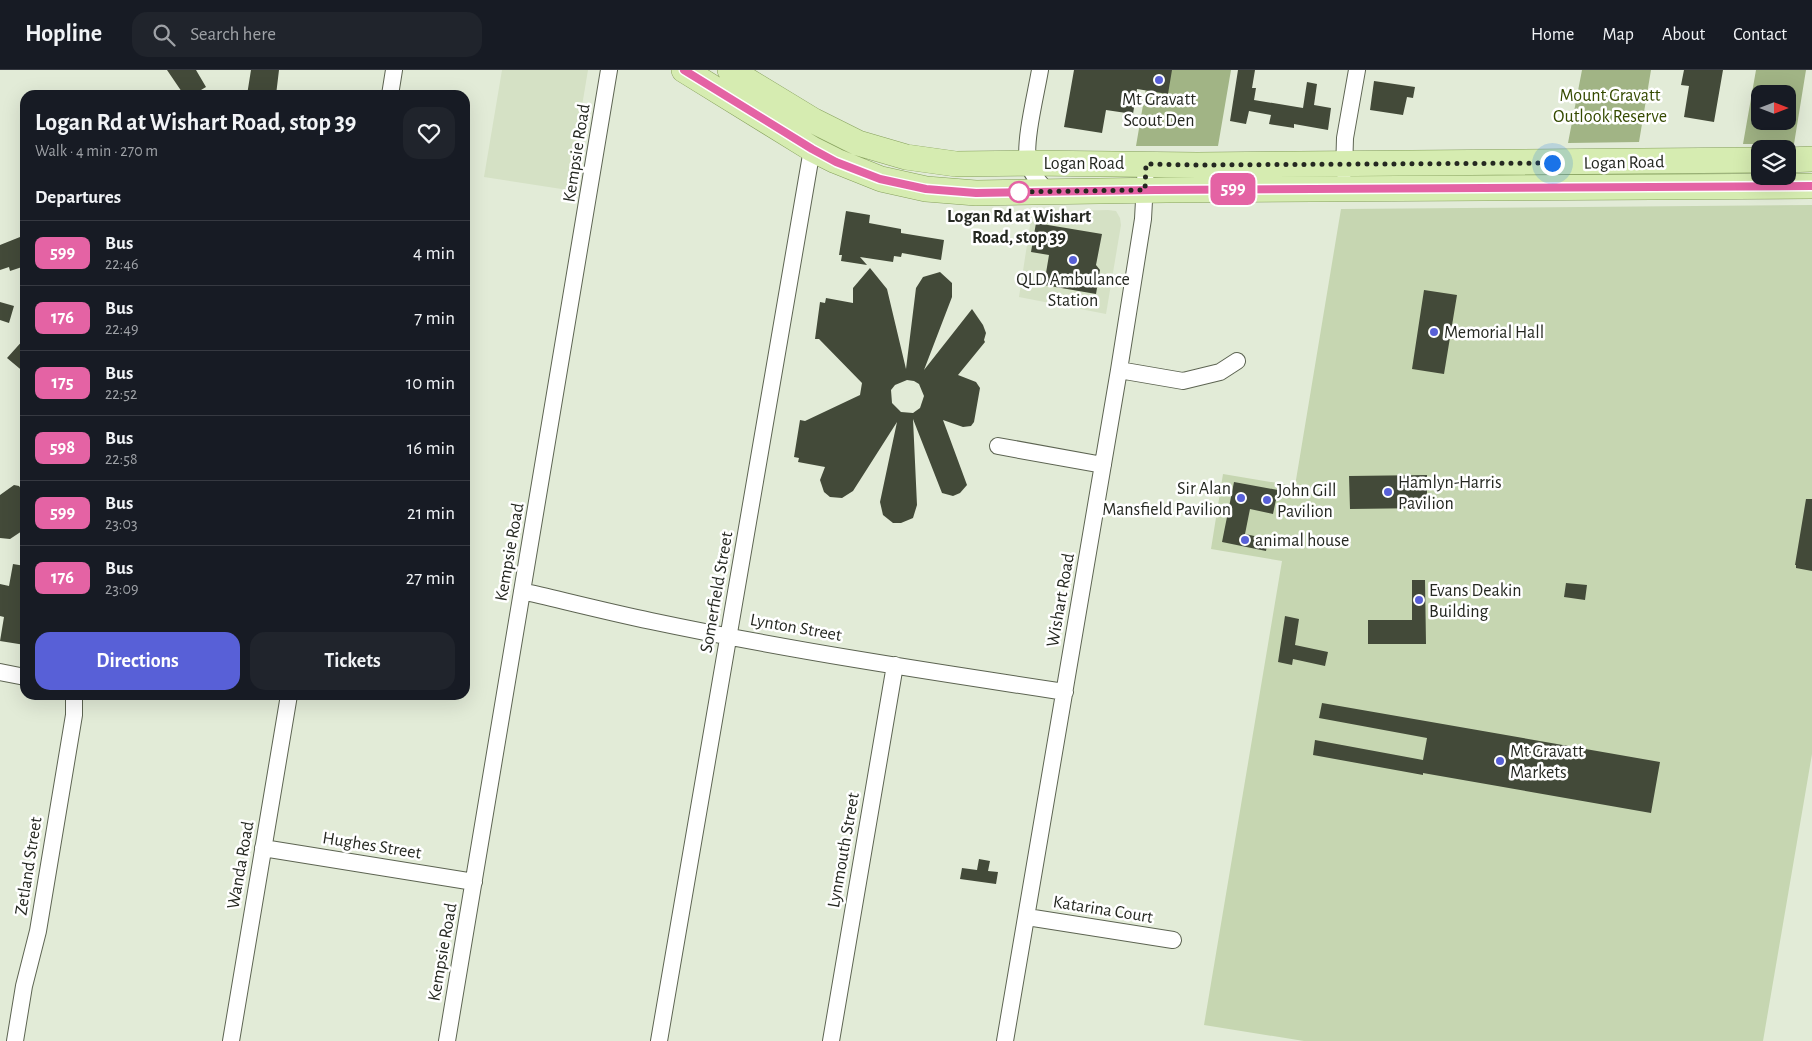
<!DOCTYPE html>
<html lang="en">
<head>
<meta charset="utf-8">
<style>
	:root { --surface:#171b24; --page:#20242c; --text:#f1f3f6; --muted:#9ea1a6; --line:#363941; --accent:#5860d7 }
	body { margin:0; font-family:"Alegreya Sans",sans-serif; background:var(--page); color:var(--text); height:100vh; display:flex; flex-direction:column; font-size:19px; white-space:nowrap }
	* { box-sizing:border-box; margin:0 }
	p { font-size:16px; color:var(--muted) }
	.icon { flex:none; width:28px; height:28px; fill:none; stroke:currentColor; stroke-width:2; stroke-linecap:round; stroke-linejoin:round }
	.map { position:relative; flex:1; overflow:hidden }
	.sheet { position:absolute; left:20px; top:20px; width:450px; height:610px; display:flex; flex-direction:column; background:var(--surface); border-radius:15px; box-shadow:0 5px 20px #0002 }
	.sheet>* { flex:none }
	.badge { padding:0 10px; border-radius:8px; font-size:18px; line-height:32px }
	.needle { width:32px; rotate:90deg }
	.controls { position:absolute; left:1751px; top:15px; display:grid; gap:10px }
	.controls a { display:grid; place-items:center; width:45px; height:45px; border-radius:10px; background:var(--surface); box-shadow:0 5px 20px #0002; font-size:25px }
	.you { position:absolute; width:25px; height:25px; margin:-12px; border:4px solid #fff; border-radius:50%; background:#1a73e8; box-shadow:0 0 0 8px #1a73e833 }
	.map>.badge { position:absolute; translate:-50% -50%; box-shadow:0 0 0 2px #fff }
	h2 { padding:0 15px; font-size:19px; line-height:45px }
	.round { display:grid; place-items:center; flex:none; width:52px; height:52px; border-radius:15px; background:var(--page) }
	.head { display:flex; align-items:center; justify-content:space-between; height:85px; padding:0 15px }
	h1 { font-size:24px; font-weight:600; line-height:38px }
	.primary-button { display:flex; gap:10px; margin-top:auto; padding:10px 15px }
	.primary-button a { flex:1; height:58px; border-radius:15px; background:var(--accent); color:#fff; font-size:20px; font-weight:600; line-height:58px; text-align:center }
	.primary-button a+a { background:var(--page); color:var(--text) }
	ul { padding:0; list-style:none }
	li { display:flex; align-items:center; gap:15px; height:65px; padding:0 15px; border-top:1px solid var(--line) }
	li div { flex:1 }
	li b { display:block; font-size:19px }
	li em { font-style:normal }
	li .badge { min-width:55px; font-weight:700; text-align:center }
	header { display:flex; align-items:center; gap:30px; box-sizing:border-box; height:70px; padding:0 25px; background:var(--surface); border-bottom:1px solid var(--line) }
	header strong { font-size:24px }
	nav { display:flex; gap:28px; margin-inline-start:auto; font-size:18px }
	.search { width:350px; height:45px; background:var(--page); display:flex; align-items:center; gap:12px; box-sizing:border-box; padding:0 18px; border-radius:15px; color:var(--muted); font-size:19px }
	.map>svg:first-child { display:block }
	.built { fill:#d5e1c5 }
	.green { fill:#c6d6b1 }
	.forest { fill:#a1b485; fill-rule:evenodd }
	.building { fill:#434a39; fill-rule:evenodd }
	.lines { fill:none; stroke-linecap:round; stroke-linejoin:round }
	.street-casing { stroke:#5d6452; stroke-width:18 }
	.primary-casing { stroke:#86a05d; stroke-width:26 }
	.street { stroke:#fff; stroke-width:16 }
	.primary { stroke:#d6ecb1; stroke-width:25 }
	.line-casing { stroke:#fff; stroke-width:11 }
	.line { stroke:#e463a4; stroke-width:8 }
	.walk { stroke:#252821; stroke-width:5; stroke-dasharray:0 9 }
	.poi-dot { fill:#5860d7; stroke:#fff; stroke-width:2 }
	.stop-dot { fill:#fff; stroke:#e463a4; stroke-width:2.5 }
	.labels { text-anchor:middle; stroke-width:5; stroke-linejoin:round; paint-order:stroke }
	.park-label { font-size:18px; fill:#354a00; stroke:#fff }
	.poi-label { font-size:18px; fill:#252821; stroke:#fff; text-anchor:start }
	.street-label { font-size:18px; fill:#252821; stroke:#fff }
	.stop-label { font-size:18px; font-weight:bold; fill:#252821; stroke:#fff }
</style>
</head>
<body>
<header>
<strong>Hopline</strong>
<div class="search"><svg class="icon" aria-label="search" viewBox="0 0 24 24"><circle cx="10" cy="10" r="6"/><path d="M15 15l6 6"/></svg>Search here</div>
<nav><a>Home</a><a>Map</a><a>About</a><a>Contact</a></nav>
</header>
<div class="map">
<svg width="1812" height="971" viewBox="0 0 1812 971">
	<rect width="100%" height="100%" fill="#e2ebd7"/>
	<path class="built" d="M502,0H588L568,120L484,107Z
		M1108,140L1116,141L1120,148L1121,155L1106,244L1019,227L1032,142Z"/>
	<path class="green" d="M1812,135V684L1763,971H1304L1204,955L1282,491L1211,479L1223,404L1295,416L1341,139Z"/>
	<path class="forest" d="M1149,0H1231L1218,76H1136Z
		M1582,0H1651L1639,72L1568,73Z
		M1756,0H1806L1794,74H1743ZM1760,24H1788V51H1760Z"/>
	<path class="building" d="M167,0H196L206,17L201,20L204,25H184Z
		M251,0H279L276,25H247Z
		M1074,0H1172L1168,24L1137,19L1133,44L1106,40L1102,63L1064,57Z
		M1238,0H1255L1252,18H1256L1254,30L1303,38L1307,12L1317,14L1314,35L1331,38L1328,60L1294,54V58L1269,54L1271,45L1249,41L1246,54L1230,51Z
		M1684,0H1723L1714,52L1684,47L1689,16L1681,15Z
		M1374,11L1415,17L1413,28L1407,27L1403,45L1370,40Z
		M846,141L870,145L869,153L901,159V163L944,170L941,190L902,183L901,187L894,186L893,192L860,187L867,195L841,191L842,185H839Z
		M1036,153L1102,164L1096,195L1100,200L1096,224L1044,215L1049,185L1031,182Z
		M25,165V196L10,201L9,197L0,200V175Z
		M870,198L887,219L906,299L916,218L923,207L940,202L952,213V227L924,300L972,239L983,255L986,263L984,270L985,272L958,305L976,312L980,318L974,352L971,356L963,357L943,350L967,415L960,423L953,426L942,423L913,349L917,435L913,448L901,453H893L883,445L880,432L897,352L853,421L842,428L830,427L824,422L820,410L825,397L798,392L799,388L794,387L800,350L805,351L860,325L862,313L819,269H815L820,232L825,233L826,228L853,233V218ZM907,310L914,311L919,314L924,326L920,338L913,343L901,342L892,333L891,320L895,315Z
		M1424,220L1457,225L1444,304L1412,299Z
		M0,232L14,236L9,253L0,250Z
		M25,268V303L7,288Z
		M1427,405V438L1350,439L1349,406Z
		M1234,412L1278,420L1273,444L1250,439L1245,464L1268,469L1266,481L1222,472Z
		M14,415L19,416L25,424V459L10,469L0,468V425Z
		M1806,429H1812V501L1796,498V495H1795Z
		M13,494L25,496V575L0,571L4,547L0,546V514L9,516Z
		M1412,510H1425L1426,574H1368V550H1412Z
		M1566,513L1587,515L1585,530L1564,527Z
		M1285,546L1299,549L1295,575L1328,582L1325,596L1293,589L1292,595L1278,592Z
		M1322,633L1660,692L1651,743L1423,703V705L1313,685L1315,670L1423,690L1427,668L1319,648Z
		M979,789L990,791L988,801L998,802L996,814L960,809L962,798L977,800Z"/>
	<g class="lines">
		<g class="street-casing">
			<path id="street" d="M1040,0C1036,24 1024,71 1028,92C1031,104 1039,112 1047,121
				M390,25L394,0
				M1344,102L1345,68L1357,0
				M1119,300L1183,311L1220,302L1237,291
				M998,376L1103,395
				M522,521C565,531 608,542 651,551C788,580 927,601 1065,622
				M0,602L25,607
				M263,778L474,812
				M1027,847L1173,870
				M15,971L24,916L38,861L74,645V625
				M231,971L289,625
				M447,971L609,0
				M659,971L812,79
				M831,971L895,595
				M1005,971L1119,300L1143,149L1146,94"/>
		</g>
		<g class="primary-casing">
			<path id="primary" d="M684,0L812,79L836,91L881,109L926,119L976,123L1166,120L1812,116
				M730,0L814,51L858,73L906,87L956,94L1029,93L1197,95L1760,90
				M1788,90L1812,89"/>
		</g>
		<use href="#street" class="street"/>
		<use href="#primary" class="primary"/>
	</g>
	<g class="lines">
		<g class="line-casing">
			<path id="line" d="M684,0L812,79L836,92L880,109L926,119L976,123L1155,120L1812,116"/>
		</g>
		<use href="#line" class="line"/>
		<path class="walk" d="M1019,122H1012L1145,120L1146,94L1197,95L1552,93"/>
	</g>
	<g class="poi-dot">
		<circle cx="1159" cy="10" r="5"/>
		<circle cx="1073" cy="190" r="5"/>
		<circle cx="1434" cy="262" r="5"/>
		<circle cx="1388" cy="422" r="5"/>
		<circle cx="1241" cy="428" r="5"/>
		<circle cx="1267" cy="430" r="5"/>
		<circle cx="1245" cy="470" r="5"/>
		<circle cx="1419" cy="530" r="5"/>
		<circle cx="1500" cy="691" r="5"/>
	</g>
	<circle class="stop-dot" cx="1019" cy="122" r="10"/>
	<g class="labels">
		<g class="park-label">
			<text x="1610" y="31">Mount Gravatt<tspan x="1610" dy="21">Outlook Reserve</tspan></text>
		</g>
		<g class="poi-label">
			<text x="1159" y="35" text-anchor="middle">Mt Gravatt<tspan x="1159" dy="21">Scout Den</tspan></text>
			<text x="1073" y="215" text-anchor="middle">QLD Ambulance<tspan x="1073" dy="21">Station</tspan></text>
			<text x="1444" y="268">Memorial Hall</text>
			<text x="1398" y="418">Hamlyn-Harris<tspan x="1398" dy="21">Pavilion</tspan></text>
			<text x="1231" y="424" text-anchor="end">Sir Alan<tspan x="1231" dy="21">Mansfield Pavilion</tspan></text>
			<text x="1277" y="426">John Gill<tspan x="1277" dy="21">Pavilion</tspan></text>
			<text x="1255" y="476">animal house</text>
			<text x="1429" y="526">Evans Deakin<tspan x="1429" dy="21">Building</tspan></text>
			<text x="1510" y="687">Mt Gravatt<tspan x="1510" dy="21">Markets</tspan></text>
		</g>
		<g class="street-label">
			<text transform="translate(576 83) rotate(-81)" y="6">Kempsie Road</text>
			<text transform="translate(1624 92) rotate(-1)" y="6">Logan Road</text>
			<text x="1084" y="99">Logan Road</text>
			<text transform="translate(509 482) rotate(-80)" y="6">Kempsie Road</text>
			<text transform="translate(716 522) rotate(-80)" y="6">Somerfield Street</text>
			<text transform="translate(1060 530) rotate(-80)" y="6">Wishart Road</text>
			<text transform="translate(796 557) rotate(10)" y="6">Lynton Street</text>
			<text transform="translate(372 775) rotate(9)" y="6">Hughes Street</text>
			<text transform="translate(843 780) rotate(-80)" y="6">Lynmouth Street</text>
			<text transform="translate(240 795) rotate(-80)" y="6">Wanda Road</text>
			<text transform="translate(28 796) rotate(-81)" y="6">Zetland Street</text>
			<text transform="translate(1103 839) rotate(9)" y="6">Katarina Court</text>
			<text transform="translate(442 882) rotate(-80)" y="6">Kempsie Road</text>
		</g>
		<g class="stop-label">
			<text x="1019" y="152">Logan Rd at Wishart<tspan x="1019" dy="21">Road, stop 39</tspan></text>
		</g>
	</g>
</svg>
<div class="controls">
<a><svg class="needle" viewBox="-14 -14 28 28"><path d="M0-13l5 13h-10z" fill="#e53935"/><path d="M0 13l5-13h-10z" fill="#9ea1a6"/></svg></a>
<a><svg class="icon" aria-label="layers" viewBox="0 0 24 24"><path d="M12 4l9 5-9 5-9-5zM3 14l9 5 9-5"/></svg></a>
</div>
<div class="you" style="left:1552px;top:93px"></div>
<b class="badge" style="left:1233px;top:119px;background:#e463a4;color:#fff">599</b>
<section class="sheet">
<div class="head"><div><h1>Logan Rd at Wishart Road, stop 39</h1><p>Walk · 4 min · 270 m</p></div><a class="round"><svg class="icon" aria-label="heart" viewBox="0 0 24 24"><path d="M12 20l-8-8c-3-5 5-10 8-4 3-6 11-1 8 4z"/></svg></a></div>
<h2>Departures</h2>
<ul>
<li><span class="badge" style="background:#e463a4;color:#fff">599</span><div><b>Bus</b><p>22:46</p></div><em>4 min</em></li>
<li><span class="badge" style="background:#e463a4;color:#fff">176</span><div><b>Bus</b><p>22:49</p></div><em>7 min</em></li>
<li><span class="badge" style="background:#e463a4;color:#fff">175</span><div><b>Bus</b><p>22:52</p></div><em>10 min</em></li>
<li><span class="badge" style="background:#e463a4;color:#fff">598</span><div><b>Bus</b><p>22:58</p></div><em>16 min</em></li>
<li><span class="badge" style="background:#e463a4;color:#fff">599</span><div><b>Bus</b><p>23:03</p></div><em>21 min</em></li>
<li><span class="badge" style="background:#e463a4;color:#fff">176</span><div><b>Bus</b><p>23:09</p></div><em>27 min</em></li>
</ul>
<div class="primary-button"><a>Directions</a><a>Tickets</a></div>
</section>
</div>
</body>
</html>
